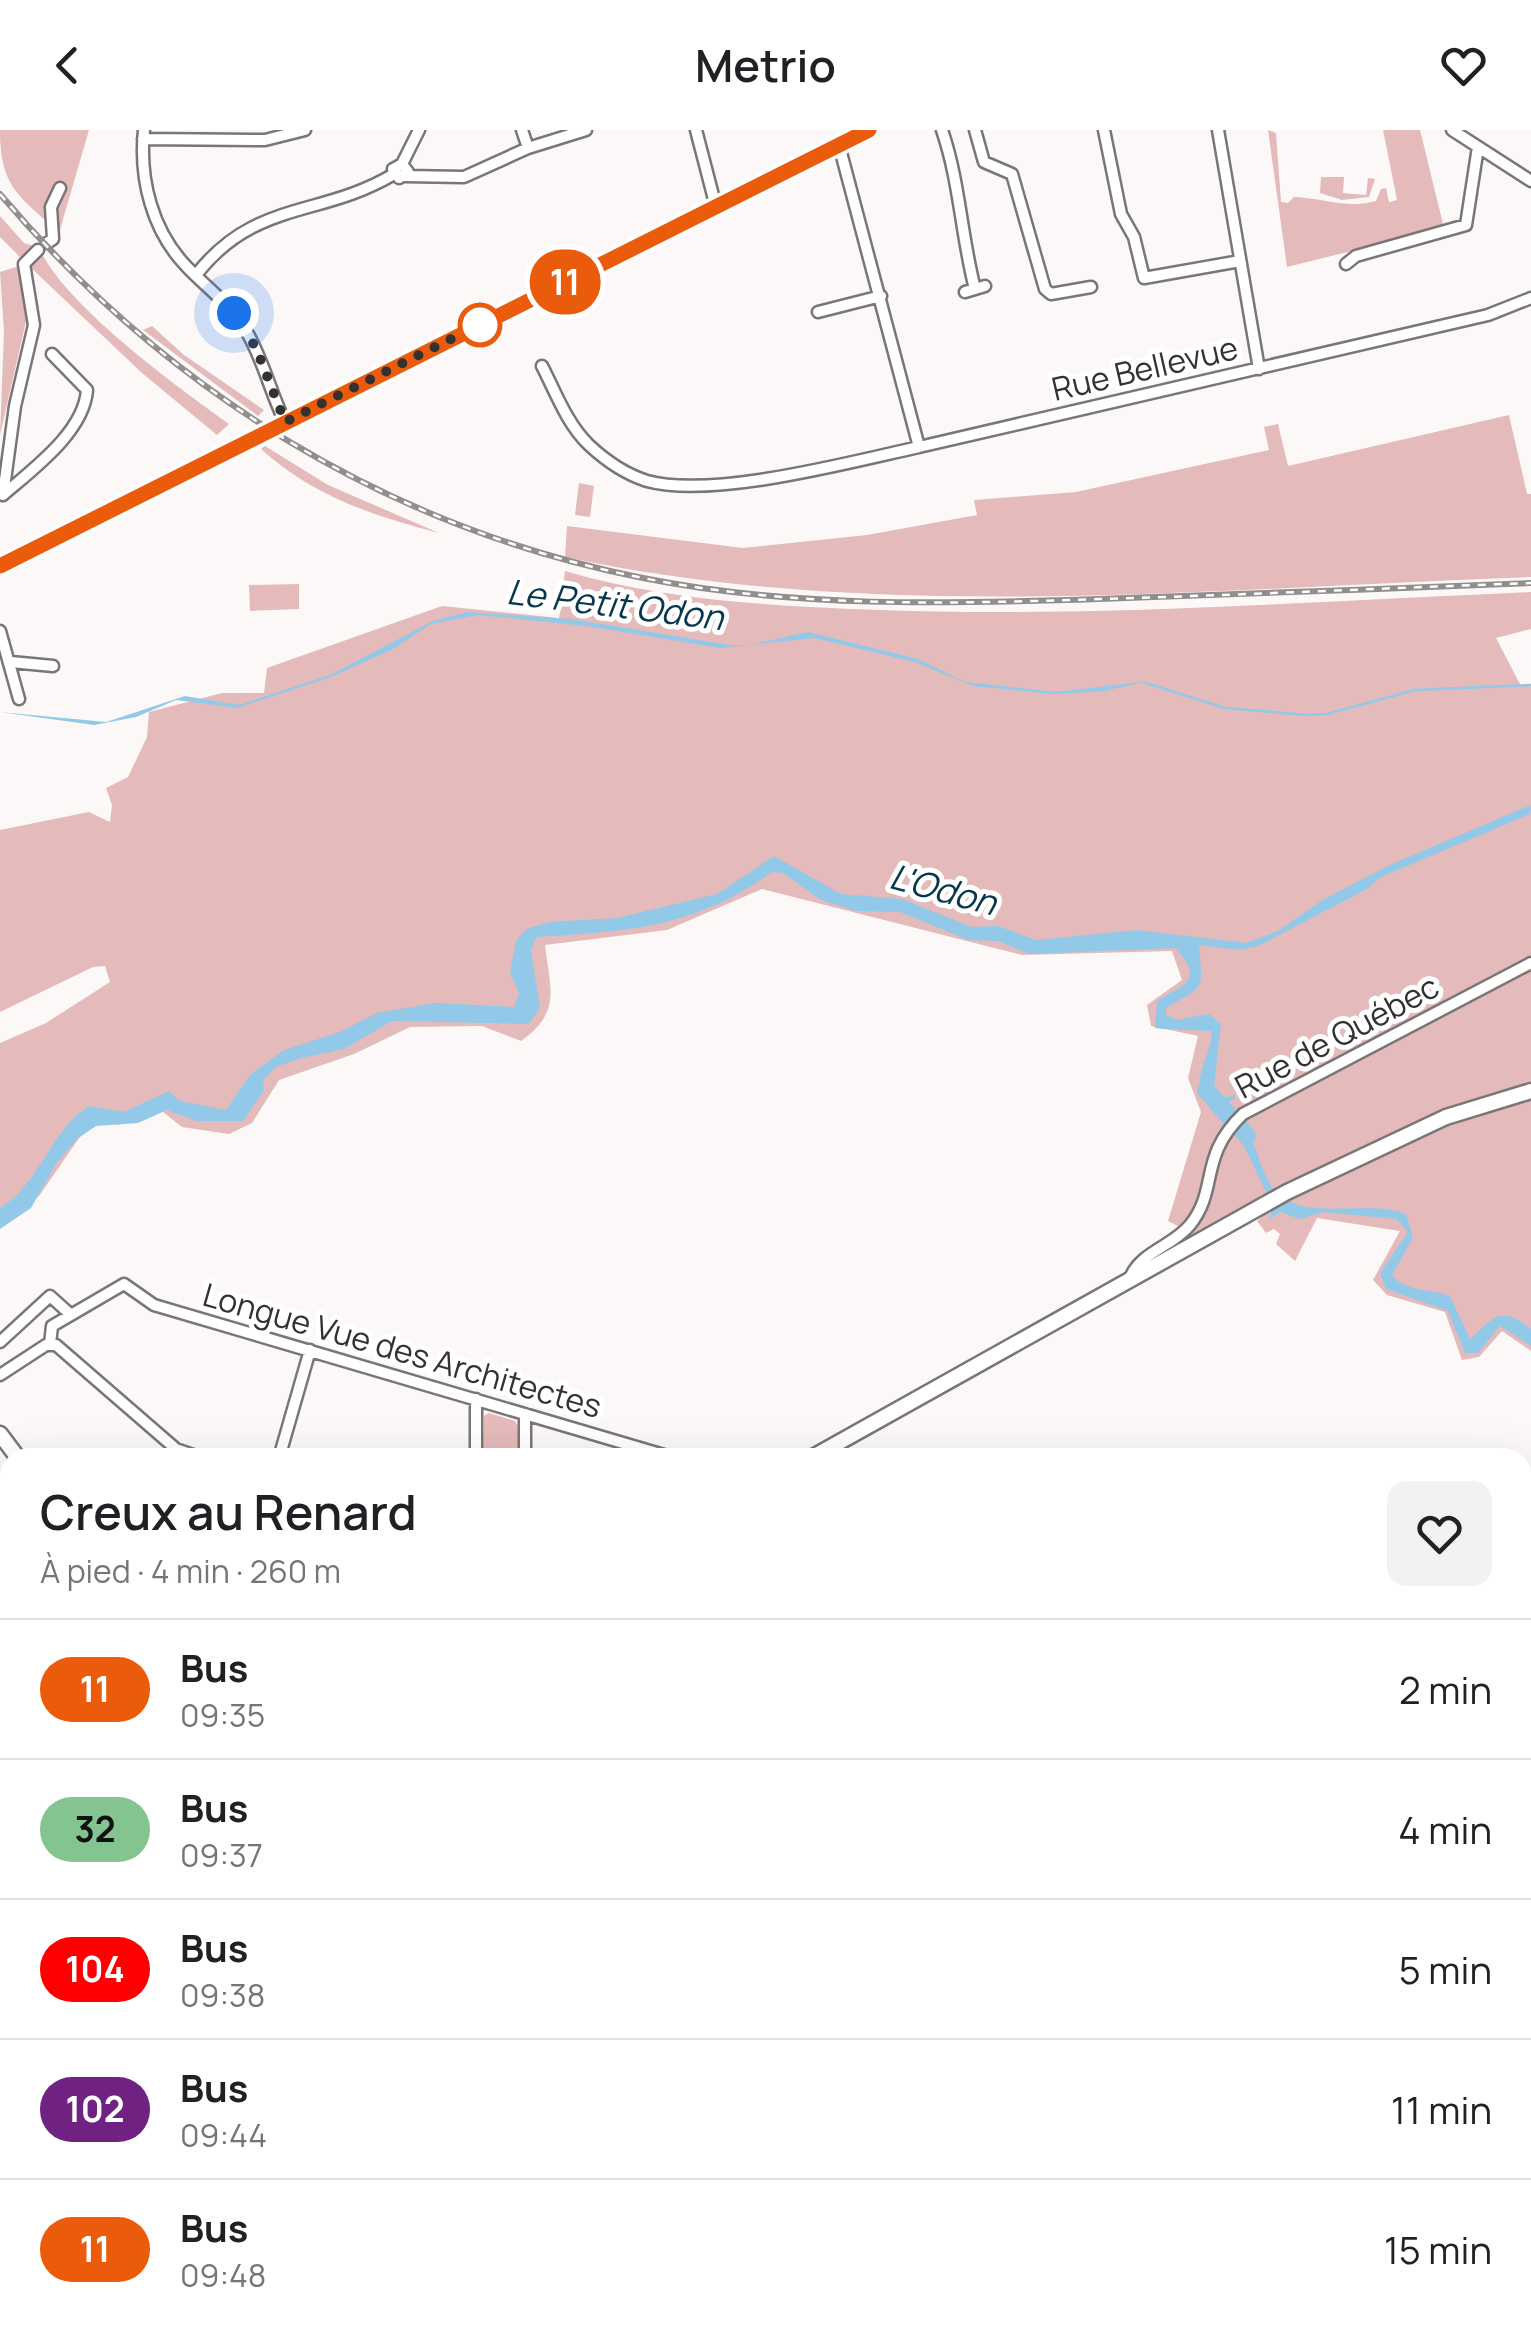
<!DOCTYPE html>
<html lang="fr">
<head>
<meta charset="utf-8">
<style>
	:root { --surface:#fff; --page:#f2f2f2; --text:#202124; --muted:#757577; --line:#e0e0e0 }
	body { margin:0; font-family:Manrope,sans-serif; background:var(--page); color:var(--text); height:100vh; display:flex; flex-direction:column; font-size:38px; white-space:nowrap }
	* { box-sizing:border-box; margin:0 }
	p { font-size:32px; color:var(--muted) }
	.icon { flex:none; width:55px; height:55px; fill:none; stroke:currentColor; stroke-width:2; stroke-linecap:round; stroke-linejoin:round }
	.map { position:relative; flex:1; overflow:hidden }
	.side { position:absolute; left:0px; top:1318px; width:1532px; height:892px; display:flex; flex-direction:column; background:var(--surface); border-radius:30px 30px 0 0; box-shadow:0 10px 40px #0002 }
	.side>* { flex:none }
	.badge { padding:0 20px; border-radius:32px; font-size:35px; line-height:65px }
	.you { position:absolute; width:50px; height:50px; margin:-25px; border:8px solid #fff; border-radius:50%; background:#1a73e8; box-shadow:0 0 0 15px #1a73e833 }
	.map>.badge { position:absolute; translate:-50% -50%; box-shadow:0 0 0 5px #fff }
	.round { display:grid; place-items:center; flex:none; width:105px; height:105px; border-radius:20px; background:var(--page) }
	.summary { display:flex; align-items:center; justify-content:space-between; height:170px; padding:0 40px }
	h1 { font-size:48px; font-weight:600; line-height:75px }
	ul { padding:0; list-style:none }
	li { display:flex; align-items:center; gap:30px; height:140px; padding:0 40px; border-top:2px solid var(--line) }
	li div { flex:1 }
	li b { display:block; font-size:38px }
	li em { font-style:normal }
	li .badge { min-width:110px; font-weight:700; text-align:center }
	header { display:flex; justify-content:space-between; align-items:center; height:130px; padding:0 40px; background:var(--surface); font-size:45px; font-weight:600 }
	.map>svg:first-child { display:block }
	.green { fill:#e4baba }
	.water { fill:#92c9e8 }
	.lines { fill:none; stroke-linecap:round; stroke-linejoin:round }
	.stream { stroke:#92c9e8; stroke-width:2.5 }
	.river { stroke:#92c9e8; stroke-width:18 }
	.minor-casing { stroke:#7b7676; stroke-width:15 }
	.major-casing { stroke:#7b7676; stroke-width:19 }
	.minor { stroke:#fff; stroke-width:10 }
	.major { stroke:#fff; stroke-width:14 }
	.rail-casing { stroke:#918e8e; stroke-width:6 }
	.rail { stroke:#fff; stroke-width:2.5; stroke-dasharray:8; stroke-linecap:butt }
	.major-bridge-casing { stroke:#7b7676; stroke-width:19; stroke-linecap:butt }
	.major-bridge { stroke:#fff; stroke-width:14 }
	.line-casing { stroke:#fff; stroke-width:22 }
	.line { stroke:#ea5b0c; stroke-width:15 }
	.walk { stroke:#333131; stroke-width:10; stroke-dasharray:0 18 }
	.stop-dot { fill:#fff; stroke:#ea5b0c; stroke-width:5 }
	.labels { text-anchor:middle; stroke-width:10; stroke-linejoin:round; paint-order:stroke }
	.street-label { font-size:32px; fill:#333131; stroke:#fff }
	.water-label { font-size:35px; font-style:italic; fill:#06374c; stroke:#fff }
</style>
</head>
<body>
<header><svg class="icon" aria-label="back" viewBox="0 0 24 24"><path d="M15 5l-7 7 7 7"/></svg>Metrio<svg class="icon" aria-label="heart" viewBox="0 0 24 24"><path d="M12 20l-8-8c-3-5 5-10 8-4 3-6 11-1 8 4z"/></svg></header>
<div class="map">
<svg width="1531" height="2208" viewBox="0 0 1531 2208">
	<rect width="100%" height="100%" fill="#fdf8f8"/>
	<path class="green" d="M0,0H89L59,103C19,65 0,58 0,0Z
		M1268,0L1276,3L1281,72L1288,73L1294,67C1323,68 1348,79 1376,71L1381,59L1386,58L1389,72L1397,70L1383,0H1420L1444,98L1287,137Z
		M1321,47H1344L1343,63L1366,65L1368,48L1375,49L1369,67L1342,70L1320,63Z
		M0,86L24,113L34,116L23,130L0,107Z
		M42,124C72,180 176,256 229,294L217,305L142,243L29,136Z
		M19,136L27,187L0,305L4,202L0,142Z
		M152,196L184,225L264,280L258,286L143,200Z
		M1509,285L1527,364H1531V447C1215,458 876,494 565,427L567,396L743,418L867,405L977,385L974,370L1076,362L1269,320L1264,297L1278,294L1288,336Z
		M265,316L328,355L439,403C373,386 311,365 261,319Z
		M579,353L594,356L590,387L575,385Z
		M565,441C667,471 774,476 880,480C1097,488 1314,471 1531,462V499L1496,508L1521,556H1531V1221L1502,1201L1479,1227L1462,1230L1445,1182L1387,1165L1373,1150L1400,1101L1317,1088L1295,1131L1276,1114L1280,1104L1274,1099L1266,1103L1257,1091L1271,1079L1270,1087L1280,1082L1299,1088L1280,1058L1193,1104L1168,1091L1201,982L1188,948L1198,906L1151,896L1147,875L1182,850L1172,821L1022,825L762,759L667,800L545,815C550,859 562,882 521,911L482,896L410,897L354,924L279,950L252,993L229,1004L182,997L158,978L119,995L93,988L39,1066L0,1087V913L46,893L110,852L105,836L93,837L0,882V700L89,682L110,692L112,675L106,658L128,647L147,607L149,582L222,563H264L267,538L442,476L559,488Z
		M299,454V479L250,481L249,455Z
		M489,1283L515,1291L520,1300L519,1327H483L484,1286Z
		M10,1551V1702L0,1693V1563Z"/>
	<path class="water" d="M467,482L571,489L729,515H750L808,502L918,529L965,552L1056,562L1149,551L1104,561L1052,564L973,556L915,532L814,508L720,518L587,496L478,485L431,494L393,519L331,547L237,578L176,570L136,587L94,595L0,582L106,592L185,566L239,575L330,545L433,491Z
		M1531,675L1530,684L1381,747L1367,759L1258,816L1239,820L1199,815C1203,863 1205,855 1166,878V885L1177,890L1209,884L1221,894L1214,958L1221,968L1235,965L1234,970L1214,976C1183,956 1212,929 1212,901L1163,899L1155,898L1157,871C1181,855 1207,852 1175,818L1029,824L998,811L968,810L900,782L856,781L821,770L783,743L772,742C695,798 628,801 536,807L531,821L540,878L528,894L392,891L344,919L301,928L276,937L264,949L263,962L243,991H197L167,980L138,993L96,996L77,1009L56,1034L31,1078L0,1099V1078C40,1054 49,1002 89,976L124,982L169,961L180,971L226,980L250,945L284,920L340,902L377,883L435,873L514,877L519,864L510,842L516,811L526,799L549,792L617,788L717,764L774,726L841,764L902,769L972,797L998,796L1036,810L1137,800L1246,813L1278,801L1324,769L1394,733Z
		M1240,993C1259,1012 1258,1039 1274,1060L1267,1064L1235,997Z
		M1286,1068C1307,1089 1374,1070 1406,1084L1413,1108L1392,1145C1407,1163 1430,1158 1450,1166L1470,1209C1493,1189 1499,1173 1531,1199V1216L1500,1196L1478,1223H1465L1448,1181L1386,1159L1380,1143L1408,1102L1397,1089L1323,1082L1300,1089L1280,1082L1270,1089L1271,1079Z"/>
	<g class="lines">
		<path class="stream" d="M1146,553L1225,578L1307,585L1327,584L1415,560L1531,555"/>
		<path class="river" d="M1206,960L1247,1006"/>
		<g class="minor-casing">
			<path id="minor" d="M144,0C139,49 152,101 187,137C207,158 230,174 245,199C263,228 270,262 285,292
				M522,0L528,18
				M696,0L716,77
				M942,0C960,53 961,105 975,159
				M975,0L984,32L1012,44L1045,159L1051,164L1091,157
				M1104,0L1121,84L1134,107L1144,148L1240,131
				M1218,0L1259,239
				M1452,0L1531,51
				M143,9L265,10L305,0
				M839,15L919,317L1488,185L1531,168
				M402,34L408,42L399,48L393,39L402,34L419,0
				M405,46L464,47L528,18L586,0
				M47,113L53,109L51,77L60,58
				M1346,134L1356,126L1466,95L1478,17
				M196,145C255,69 321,88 394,44
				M965,162L985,156
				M818,182L881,166
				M542,236C556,263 567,294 589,315C605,330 625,344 647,351C713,369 850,332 919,317
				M3,365L15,276L34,195L24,134L38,120
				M3,365C33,339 84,302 87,260L52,224
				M0,501L19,569
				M11,532L53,536
				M1131,1146C1141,1122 1173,1116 1190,1095C1219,1059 1198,1027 1243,984L1531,833
				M0,1212L50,1166L70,1184
				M50,1214L52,1196L124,1154L154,1175L674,1328
				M0,1245L46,1215H56L176,1319L202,1328
				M279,1328L310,1220
				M476,1328V1269
				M525,1328V1284
				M0,1381L10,1393
				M1522,1830L1531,1833
				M1522,2024L1531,2009
				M341,2200L367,2208
				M584,2200L615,2203
				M628,2200L649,2208
				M751,2200L771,2208
				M1153,2200L1159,2208
				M1341,2200L1347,2208
				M452,2208L455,2200
				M725,2208L728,2200
				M938,2208L941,2200
				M1123,2208L1128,2200
				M1260,2208L1265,2200
				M1425,2208L1429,2200"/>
		</g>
		<g class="major-casing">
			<path id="major" d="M277,296L869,0
				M0,436L240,315
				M0,1304L18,1328
				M811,1328L1287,1062L1446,987L1531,961
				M0,1785L10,1780"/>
		</g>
		<use href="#minor" class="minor"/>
		<use href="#major" class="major"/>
		<g class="rail-casing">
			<path id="rail" d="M0,64C167,261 388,398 643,448C793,478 948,474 1099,469C1243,465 1387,458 1531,453"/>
		</g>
		<use href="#rail" class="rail"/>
		<g class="major-bridge-casing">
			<path id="major-bridge" d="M240,315L277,296"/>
		</g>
		<use href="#major-bridge" class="major-bridge"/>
	</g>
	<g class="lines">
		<g class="line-casing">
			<path id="line" d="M0,436L869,0"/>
		</g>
		<use href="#line" class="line"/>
		<path class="walk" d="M234,183L256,218L285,292L485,192L480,195"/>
	</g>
	<circle class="stop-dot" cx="480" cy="195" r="20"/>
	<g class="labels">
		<g class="street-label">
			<text transform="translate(1145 239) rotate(-13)" y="11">Rue Bellevue</text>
			<text transform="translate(1337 907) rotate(-28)" y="11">Rue de Québec</text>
			<text transform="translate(402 1221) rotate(16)" y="11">Longue Vue des Architectes</text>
		</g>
		<g class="water-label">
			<text transform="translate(615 475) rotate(7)" y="12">Le Petit Odon</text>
			<text transform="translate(943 760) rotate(15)" y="12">L'Odon</text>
		</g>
	</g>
</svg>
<div class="you" style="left:234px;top:183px"></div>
<b class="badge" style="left:565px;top:152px;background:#ea5b0c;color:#fff">11</b>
<section class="side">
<div class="summary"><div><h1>Creux au Renard</h1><p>À pied · 4 min · 260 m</p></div><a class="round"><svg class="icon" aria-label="heart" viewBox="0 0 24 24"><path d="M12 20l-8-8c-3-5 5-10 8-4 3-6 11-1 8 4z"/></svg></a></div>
<ul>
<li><span class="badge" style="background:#ea5b0c;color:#fff">11</span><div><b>Bus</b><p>09:35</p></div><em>2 min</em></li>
<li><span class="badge" style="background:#83c491;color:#111">32</span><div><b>Bus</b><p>09:37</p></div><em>4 min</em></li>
<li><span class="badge" style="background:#f00;color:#fff">104</span><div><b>Bus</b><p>09:38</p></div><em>5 min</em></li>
<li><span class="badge" style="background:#702283;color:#fff">102</span><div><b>Bus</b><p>09:44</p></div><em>11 min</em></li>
<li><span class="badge" style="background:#ea5b0c;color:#fff">11</span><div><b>Bus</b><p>09:48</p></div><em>15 min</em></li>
</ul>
</section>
</div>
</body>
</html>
